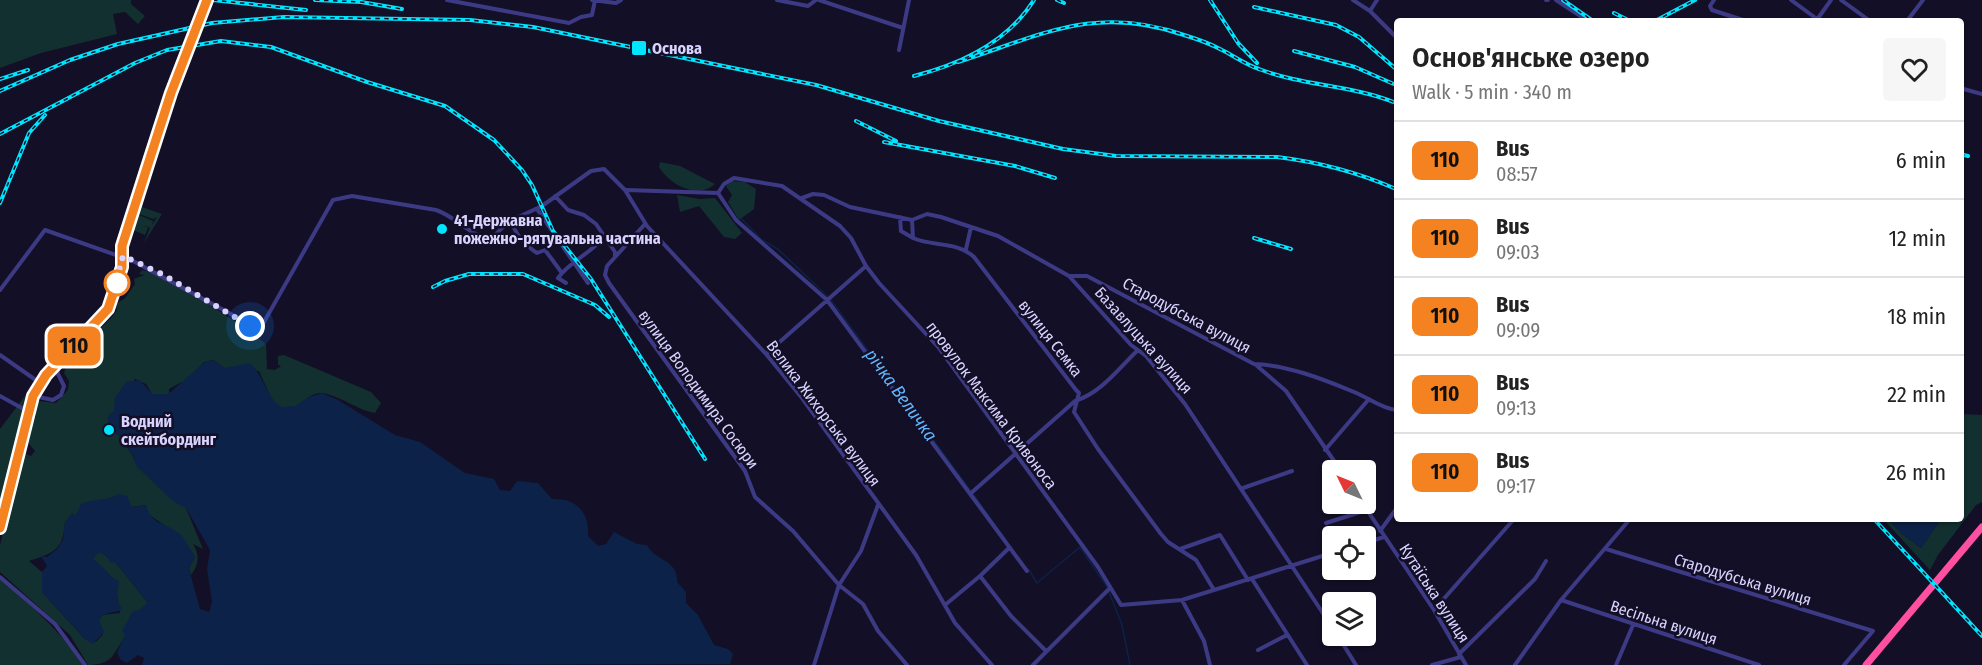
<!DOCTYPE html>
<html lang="en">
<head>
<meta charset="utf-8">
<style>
	:root { --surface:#fff; --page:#f6f6f6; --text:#222; --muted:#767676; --line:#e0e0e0 }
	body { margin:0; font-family:"Fira Sans Condensed",sans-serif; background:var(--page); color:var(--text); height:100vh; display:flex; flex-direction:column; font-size:22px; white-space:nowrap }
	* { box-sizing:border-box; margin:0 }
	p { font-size:20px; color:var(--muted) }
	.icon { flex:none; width:33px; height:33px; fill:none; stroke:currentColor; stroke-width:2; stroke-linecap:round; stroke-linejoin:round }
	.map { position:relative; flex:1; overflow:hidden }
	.drawer { position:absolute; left:1394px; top:18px; width:570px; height:504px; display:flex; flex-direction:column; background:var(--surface); border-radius:6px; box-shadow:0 2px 4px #0004 }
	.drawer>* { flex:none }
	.badge { padding:0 12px; border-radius:9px; font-size:21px; line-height:39px }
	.needle { width:39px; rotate:313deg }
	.controls { position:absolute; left:1322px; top:460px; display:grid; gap:12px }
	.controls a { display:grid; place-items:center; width:54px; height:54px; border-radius:6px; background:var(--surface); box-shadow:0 2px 4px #0004; font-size:30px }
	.you { position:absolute; width:30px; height:30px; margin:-15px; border:4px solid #fff; border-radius:50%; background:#1a73e8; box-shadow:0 0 0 9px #1a73e833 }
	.map>.badge { position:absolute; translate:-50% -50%; box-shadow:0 0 0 3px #fff }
	.round { display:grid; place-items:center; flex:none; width:63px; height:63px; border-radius:6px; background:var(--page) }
	.head { display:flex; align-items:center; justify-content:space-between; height:102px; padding:0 18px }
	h1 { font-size:28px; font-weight:600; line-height:45px }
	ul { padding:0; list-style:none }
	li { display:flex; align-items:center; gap:18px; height:78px; padding:0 18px; border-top:2px solid var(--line) }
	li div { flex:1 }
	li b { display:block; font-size:22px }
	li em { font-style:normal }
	li .badge { min-width:66px; font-weight:700; text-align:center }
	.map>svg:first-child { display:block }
	.green { fill:#12302f }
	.water { fill:#0c2248 }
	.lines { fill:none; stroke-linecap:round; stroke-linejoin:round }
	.stream { stroke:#0c2248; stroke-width:1.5 }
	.street { stroke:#3d3a85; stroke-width:4 }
	.primary { stroke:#c25bff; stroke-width:6 }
	.highway { stroke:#ff4fa3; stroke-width:7 }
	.rail-casing { stroke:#00e5ff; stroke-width:4 }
	.rail { stroke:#130f26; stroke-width:1.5; stroke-dasharray:4.5; stroke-linecap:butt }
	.line-casing { stroke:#fff; stroke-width:14 }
	.line { stroke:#f58220; stroke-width:9 }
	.walk { stroke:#d9d4ff; stroke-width:6; stroke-dasharray:0 10.8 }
	.poi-dot { fill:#00e5ff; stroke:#130f26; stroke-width:2 }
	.stop-dot { fill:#fff; stroke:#f58220; stroke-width:3 }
	.labels { text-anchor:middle; stroke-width:5; stroke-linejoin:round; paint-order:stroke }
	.poi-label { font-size:16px; font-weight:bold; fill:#d9d4ff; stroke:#130f26; text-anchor:start }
	.street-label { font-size:16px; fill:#d9d4ff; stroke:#130f26 }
	.water-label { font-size:18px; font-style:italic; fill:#62b6ff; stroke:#130f26 }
</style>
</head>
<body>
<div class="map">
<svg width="1982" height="665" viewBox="0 0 1982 665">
	<rect width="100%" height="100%" fill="#130f26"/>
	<path class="green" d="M0,0H131V4L145,16L138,24L125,12L113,14L117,34L41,53L0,68Z
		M660,162L680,166L715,184C697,200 669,184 659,167Z
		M732,181L745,182L756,189L754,209L739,220L728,202L732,195L726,186Z
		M677,195L700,199L715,198L742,233L735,239L724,237L699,206L680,212Z
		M142,207L162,214L144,243L150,228L143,225L148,228L145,235L133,230L139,215L153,221L152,225L157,217L153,219L139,214Z
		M142,270C173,277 238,323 266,344L267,369L275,370L281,366L278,365V356L284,355L371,392L381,403L375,413C357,410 337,394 321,393C310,393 304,402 296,406C292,408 285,407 281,407L273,402L259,371L225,368L213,360L204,362L189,378L169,389V394H152L146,384L135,379L108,421L132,454L137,466L186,508L203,549L193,544C200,556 199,564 191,575L189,568L195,557L182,537L148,514L146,505L76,515L65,522C63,550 54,553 29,561L42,572L43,593L85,639L96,642L103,634L99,621L102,615L120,613L114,579L92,559L99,551L116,563L148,603C135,620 124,638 114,654C109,663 96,665 88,665L70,635L0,572V545L23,453L31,456L35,451L26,440L36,416L35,404L39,401L56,403L68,390L69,381L64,373L68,361L112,317L117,310L116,304L125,298L135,284L134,279L144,275L139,274Z
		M34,384L0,510V429Z
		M1961,414L1982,415V502L1976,505L1938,555L1930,570L1883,519H1888L1901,533L1921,548L1941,519H1960Z
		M0,578C31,606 60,630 83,665H0Z"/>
	<path class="water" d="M213,360L225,368L250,363C264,376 266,396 281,407L295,406L309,397L322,393L338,400L395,435L420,442L465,473L494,479L500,490L510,491L517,481L538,483L552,499C576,498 590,512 588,536L598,546L606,544L614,532L637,544L647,545C655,561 679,560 677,582L686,592V603L698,615L714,645L728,649L733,654L730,664L142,665L144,658L138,655L127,663L121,660L117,653L125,634L122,631L133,611L139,610L148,603L116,563L110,562L107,556L99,552L93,559C103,564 108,578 119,581L117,599L122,610L102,615L99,621L104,632L93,644L85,639L42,592V572L47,566L41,556L47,557L57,549L63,539L65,522L72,513L76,515L81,504C93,498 109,501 118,494L127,496L132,507L146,505C150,526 170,523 182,536C186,542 191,550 195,557L189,569L200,609L209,612L212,602L207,569L210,550L186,508L174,502L136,466L133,455L108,421V416L114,411L115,398L126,382L140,380L152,394H168L205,362Z
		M1888,519H1941L1921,548L1901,533Z"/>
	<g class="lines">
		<path class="stream" d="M741,218L762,240L778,249L827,296
			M831,300L970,490
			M974,495L1006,540
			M1029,570L1037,583L1080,547L1107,587
			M1109,592L1122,625L1130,665"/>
		<path class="street" d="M447,0L569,23L581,17L592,15L595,0
			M592,0L616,3L621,0
			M777,0L808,6L816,0
			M819,0L903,28
			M1353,0L1370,11L1396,37
			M1546,0H1548
			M1556,0L1588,21
			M1714,0L1710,6L1712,10L1746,21
			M1791,0L1817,19
			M1841,0L1870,21
			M1370,11L1377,0
			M1816,21L1831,0
			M1907,21L1923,0
			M899,50L909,0
			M1960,88L1982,94
			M626,190L718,193
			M718,193L724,184L734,178L782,186L840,226L851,238L866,266L879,283L939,348L1098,567L1121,605L1182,600L1332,553
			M718,193L736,220L827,300L1027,571
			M555,196L568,210L584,215L596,224L615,252V256
			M802,198L813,194L824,195L850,207L912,220L927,214L941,217L998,236L1069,276L1131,345L1146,356L1185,404L1332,627
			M537,209L588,283
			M900,217L901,231L913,238
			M511,220C515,234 525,245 537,253L545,250L562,273
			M912,220L913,238C933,247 957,241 974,257L1076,390L1079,393L1074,412L1098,449L1161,534L1168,542L1196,560L1214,590
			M645,224L607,266L605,275L609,283L745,471L755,497L793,531L839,585L863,604L878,631L907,665
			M966,249L971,227
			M1070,276H1087L1254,364C1287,365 1323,379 1354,392C1369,398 1380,408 1396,410
			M566,283L558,278C570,261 590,254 603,238
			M0,290L45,230L133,261L255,327L264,322L333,200L352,196L436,210C457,217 469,236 491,239L508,222L542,206L591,171L604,169L625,190L647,226L766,354L802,398L916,555L955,623L992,665
			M766,354L866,266
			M0,355L40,383
			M1256,365L1286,391L1341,471
			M0,396L29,412
			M34,396L53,400L61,395L64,386L58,374L57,364
			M1325,450L1369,399
			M1243,488L1292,471
			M970,494L1075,401C1101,393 1119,368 1138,350
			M1363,504L1434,610L1466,665
			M1326,523L1367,510
			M1380,531L1396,509
			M1365,543L1384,537
			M1180,549L1220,535L1248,580
			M1606,549L1873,631L1844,665
			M980,576L1011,616L1046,651
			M0,577L55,624L85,665
			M1252,579L1307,665
			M1182,600L1204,641L1210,665
			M1561,600L1759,665
			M945,605L980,576L1009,548
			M1434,610L1514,519
			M1338,636L1356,665
			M1258,650L1287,635
			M1459,654L1535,579L1546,561
			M814,665L839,585L861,551L878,505
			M1033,665L1110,588
			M1432,665L1461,657
			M1515,665L1561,600L1630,519
			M1616,665L1633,625"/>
		<path class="primary" d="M0,528L34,396L46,375L108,309L122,267V246L151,155L171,93L207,0"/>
		<path class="highway" d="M1866,665L1982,527"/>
		<g class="rail-casing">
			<path id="rail" d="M213,0L306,10
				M315,0L361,2L402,9
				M1057,0L1064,3
				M1210,0L1238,43L1257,63
				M1563,0L1593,21
				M1254,7L1336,25L1359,37L1396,69
				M1614,13L1630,21
				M1655,21L1695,0
				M1294,51L1355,67L1396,85
				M958,62C1042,35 1095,4 1184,35C1197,39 1211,44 1222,50C1234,56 1246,65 1259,69C1303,86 1352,85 1396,103
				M914,76C961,64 1007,43 1034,0
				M0,79L28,70
				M0,91L70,60L118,44L212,23L284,17L470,20L533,27L816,85L939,121L1063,149L1116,156L1277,157C1319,162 1357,172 1396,189
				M856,121L896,141
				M0,134L135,63L167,50L221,41L271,47L367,82L445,106L494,140L522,170L532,185L553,231L591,279L705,459
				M884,142L1015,166L1055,178
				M1960,154L1968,156
				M0,203L29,133L45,115
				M1254,238L1291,249
				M433,287L445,281L469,274H523L595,305L609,317
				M1874,519L1982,636"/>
		</g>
		<use href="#rail" class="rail"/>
	</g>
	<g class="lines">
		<g class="line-casing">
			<path id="line" d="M0,528L33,396L46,375L108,309L122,267V246L151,155L171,93L207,0"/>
		</g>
		<use href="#line" class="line"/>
		<path class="walk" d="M117,283L115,286L123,256L162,274L250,326"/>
	</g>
	<g class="poi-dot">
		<rect x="631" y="40" width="16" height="16" rx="3"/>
		<circle cx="442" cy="229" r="6"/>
		<circle cx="109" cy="430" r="6"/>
	</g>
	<circle class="stop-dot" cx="117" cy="283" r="12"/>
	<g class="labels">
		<g class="poi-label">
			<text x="652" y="54">Основа</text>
			<text x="454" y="226">41-Державна<tspan x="454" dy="18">пожежно-рятувальна частина</tspan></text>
			<text x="121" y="427">Водний<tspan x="121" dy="18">скейтбординг</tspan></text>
		</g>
		<g class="street-label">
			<text transform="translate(1187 315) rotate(28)" y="6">Стародубська вулиця</text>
			<text transform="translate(1051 338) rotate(52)" y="6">вулиця Семка</text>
			<text transform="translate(1144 340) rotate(48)" y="6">Базавлуцька вулиця</text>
			<text transform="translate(699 389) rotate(54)" y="6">вулиця Володимира Сосюри</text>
			<text transform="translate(992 405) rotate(53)" y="6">провулок Максима Кривоноса</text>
			<text transform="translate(824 413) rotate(53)" y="6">Велика Жихорська вулиця</text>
			<text transform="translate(1743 579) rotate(17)" y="6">Стародубська вулиця</text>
			<text transform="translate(1435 593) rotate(57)" y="6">Кутаїська вулиця</text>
			<text transform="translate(1664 622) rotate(18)" y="6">Весільна вулиця</text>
		</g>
		<g class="water-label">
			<text transform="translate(901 395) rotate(54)" y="6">річка Величка</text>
		</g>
	</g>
</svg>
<div class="controls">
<a><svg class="needle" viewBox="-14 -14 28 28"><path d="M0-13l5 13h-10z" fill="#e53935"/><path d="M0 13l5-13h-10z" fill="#767676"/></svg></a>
<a><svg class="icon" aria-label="locate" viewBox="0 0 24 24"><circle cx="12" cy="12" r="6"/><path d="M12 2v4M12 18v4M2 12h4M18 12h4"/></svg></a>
<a><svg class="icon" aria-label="layers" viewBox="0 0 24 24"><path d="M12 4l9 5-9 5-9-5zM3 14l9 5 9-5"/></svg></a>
</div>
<div class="you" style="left:250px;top:326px"></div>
<b class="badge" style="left:74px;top:346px;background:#f58220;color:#111">110</b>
<section class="drawer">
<div class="head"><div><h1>Основ'янське озеро</h1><p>Walk · 5 min · 340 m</p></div><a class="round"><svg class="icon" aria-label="heart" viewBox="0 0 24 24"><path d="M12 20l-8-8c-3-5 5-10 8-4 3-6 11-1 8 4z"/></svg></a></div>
<ul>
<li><span class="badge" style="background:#f58220;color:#111">110</span><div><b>Bus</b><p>08:57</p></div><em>6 min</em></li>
<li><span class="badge" style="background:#f58220;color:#111">110</span><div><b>Bus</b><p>09:03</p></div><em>12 min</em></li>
<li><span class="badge" style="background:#f58220;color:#111">110</span><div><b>Bus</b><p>09:09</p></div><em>18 min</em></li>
<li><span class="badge" style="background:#f58220;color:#111">110</span><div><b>Bus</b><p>09:13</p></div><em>22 min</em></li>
<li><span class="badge" style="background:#f58220;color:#111">110</span><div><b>Bus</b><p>09:17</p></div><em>26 min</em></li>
</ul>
</section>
</div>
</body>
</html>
